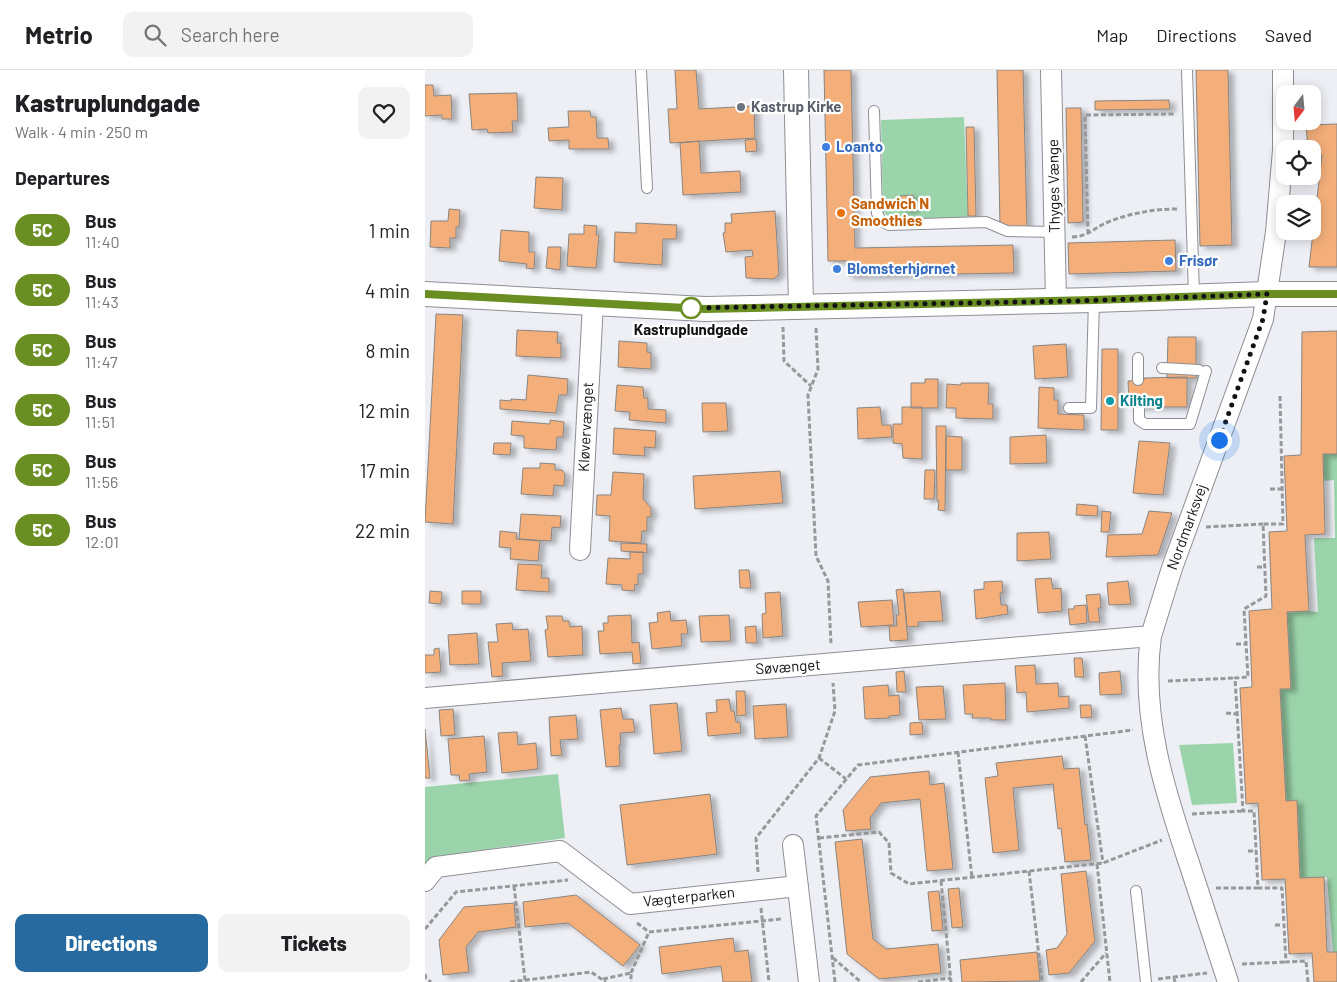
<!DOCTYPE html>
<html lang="en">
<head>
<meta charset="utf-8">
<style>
	:root { --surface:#fff; --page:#f2f2f2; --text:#202124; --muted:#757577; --line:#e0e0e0; --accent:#276a9f }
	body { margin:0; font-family:Barlow,sans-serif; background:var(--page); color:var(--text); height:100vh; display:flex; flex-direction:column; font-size:19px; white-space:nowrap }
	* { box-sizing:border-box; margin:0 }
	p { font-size:16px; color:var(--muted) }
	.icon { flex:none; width:28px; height:28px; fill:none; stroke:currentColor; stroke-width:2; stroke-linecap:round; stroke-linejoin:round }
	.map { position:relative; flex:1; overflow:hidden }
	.sheet { display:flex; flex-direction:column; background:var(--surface); width:425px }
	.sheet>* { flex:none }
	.badge { padding:0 10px; border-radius:16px; font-size:18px; line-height:32px }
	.needle { width:32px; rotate:196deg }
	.buttons { position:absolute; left:851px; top:15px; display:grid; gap:10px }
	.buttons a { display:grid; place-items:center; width:45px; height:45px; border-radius:10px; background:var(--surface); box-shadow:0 2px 12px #0003; font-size:25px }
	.you { position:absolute; width:25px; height:25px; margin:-12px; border:4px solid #fff; border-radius:50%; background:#1a73e8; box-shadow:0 0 0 8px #1a73e833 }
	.map>.badge { position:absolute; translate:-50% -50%; box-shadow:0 0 0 2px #fff }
	h2 { padding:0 15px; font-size:19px; line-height:45px }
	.round { display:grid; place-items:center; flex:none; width:52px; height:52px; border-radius:10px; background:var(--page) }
	.headline { display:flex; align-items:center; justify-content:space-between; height:85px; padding:0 15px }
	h1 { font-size:24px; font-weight:800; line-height:38px }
	.primary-button { display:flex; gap:10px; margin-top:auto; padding:10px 15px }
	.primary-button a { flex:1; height:58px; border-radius:10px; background:var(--accent); color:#fff; font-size:20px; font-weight:800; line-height:58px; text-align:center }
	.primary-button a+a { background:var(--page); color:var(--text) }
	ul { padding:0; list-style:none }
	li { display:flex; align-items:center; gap:15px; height:60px; padding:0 15px }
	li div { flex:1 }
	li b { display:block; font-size:19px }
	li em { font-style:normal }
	li .badge { min-width:55px; font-weight:700; text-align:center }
	header { display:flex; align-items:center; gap:30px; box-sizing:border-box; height:70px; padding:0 25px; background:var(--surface); border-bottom:1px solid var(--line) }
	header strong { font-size:24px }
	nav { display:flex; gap:28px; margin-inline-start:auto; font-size:18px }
	.search { width:350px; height:45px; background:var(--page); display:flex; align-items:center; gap:12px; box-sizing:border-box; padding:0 18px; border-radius:10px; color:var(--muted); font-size:19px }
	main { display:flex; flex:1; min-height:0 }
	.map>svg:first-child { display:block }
	.green { fill:#9bd4aa }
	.building { fill:#f3ae7a; stroke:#8a8581; filter:url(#shadow) }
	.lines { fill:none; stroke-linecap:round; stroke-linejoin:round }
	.service-casing { stroke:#8e8f95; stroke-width:12 }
	.minor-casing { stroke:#8e8f95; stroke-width:22 }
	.tertiary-casing { stroke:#8e8f95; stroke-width:26 }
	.path { stroke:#97989c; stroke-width:3; stroke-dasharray:5 2.5; stroke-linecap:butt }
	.service { stroke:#fff; stroke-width:10 }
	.minor { stroke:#fff; stroke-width:20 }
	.tertiary { stroke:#fff; stroke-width:24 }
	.line-casing { stroke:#fff; stroke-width:11 }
	.line { stroke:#6b8e23; stroke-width:8 }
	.walk { stroke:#121214; stroke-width:5; stroke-dasharray:0 9 }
	.worship-dot { fill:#6b7280; stroke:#fff; stroke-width:2 }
	.shop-dot { fill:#3f7fe0; stroke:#fff; stroke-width:2 }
	.food-dot { fill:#e8710a; stroke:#fff; stroke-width:2 }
	.stop-dot { fill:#fff; stroke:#6b8e23; stroke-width:2.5 }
	.culture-dot { fill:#0f9aa8; stroke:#fff; stroke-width:2 }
	.labels { text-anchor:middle; stroke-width:4.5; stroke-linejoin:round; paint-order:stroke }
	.worship-label { font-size:15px; font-weight:bold; fill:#5b616d; stroke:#fff; text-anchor:start }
	.shop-label { font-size:15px; font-weight:bold; fill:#366cbe; stroke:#fff; text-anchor:start }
	.street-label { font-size:15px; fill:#121214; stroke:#fff }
	.food-label { font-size:15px; font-weight:bold; fill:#c56008; stroke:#fff; text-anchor:start }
	.stop-label { font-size:15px; font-weight:bold; fill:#121214; stroke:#fff }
	.culture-label { font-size:15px; font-weight:bold; fill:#0d838f; stroke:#fff; text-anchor:start }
</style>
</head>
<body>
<header>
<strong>Metrio</strong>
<div class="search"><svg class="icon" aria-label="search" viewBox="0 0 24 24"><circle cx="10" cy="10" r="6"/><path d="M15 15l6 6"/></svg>Search here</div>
<nav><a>Map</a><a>Directions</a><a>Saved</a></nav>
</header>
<main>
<section class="sheet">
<div class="headline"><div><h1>Kastruplundgade</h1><p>Walk · 4 min · 250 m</p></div><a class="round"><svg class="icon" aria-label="heart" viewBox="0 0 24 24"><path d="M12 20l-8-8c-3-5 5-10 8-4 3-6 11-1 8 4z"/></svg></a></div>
<h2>Departures</h2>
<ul>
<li><span class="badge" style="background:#6b8e23;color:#fff">5C</span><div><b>Bus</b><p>11:40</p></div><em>1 min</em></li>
<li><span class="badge" style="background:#6b8e23;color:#fff">5C</span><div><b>Bus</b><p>11:43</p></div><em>4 min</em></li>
<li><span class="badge" style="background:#6b8e23;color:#fff">5C</span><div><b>Bus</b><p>11:47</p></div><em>8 min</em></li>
<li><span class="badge" style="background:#6b8e23;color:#fff">5C</span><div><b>Bus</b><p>11:51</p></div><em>12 min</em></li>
<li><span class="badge" style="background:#6b8e23;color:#fff">5C</span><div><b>Bus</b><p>11:56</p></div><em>17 min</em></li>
<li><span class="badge" style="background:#6b8e23;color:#fff">5C</span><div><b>Bus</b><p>12:01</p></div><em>22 min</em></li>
</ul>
<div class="primary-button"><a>Directions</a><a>Tickets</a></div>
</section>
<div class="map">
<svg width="912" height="912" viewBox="0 0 912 912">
	<defs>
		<filter id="shadow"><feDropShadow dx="5.5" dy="3" stdDeviation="2.5" flood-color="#0004"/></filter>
	</defs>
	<rect width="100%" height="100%" fill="#edeff5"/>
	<path class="green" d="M539,47L543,149L468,150L458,142L456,50Z
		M898,384H912V882H908L902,807L875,808L872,731H861L855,619H866L862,542L883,541L893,542L889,468H910L909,410L899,411Z
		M808,673L812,733L767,735L754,675Z
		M133,704L140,768L9,787L0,797V717Z"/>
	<path class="building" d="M250,0H271L274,39L329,36L330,68L245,73L243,39H252Z
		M399,0H426L430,178L588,175L589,203L423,206L422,191H403Z
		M572,0H598L602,157H575Z
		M771,0H803L807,175L775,176Z
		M0,15H8L9,26L26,25L27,49H17V45L0,46Z
		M92,23L93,51H87L88,62L63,63L62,59L47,60L44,24Z
		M744,30L745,39L670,40V31Z
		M641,38H656L658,152L643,153Z
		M143,41H165L166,47H171L172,68H183L184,79H144V70L124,71L123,58L144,57Z
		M912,54V197H884L897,85L888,86V79H883L881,55Z
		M541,57H549L551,146H543Z
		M331,69L332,81L321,82L320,70Z
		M274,71L276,103L315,101L316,122L258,125L255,73Z
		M111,107L138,108L137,140L109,138Z
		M488,125L489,139L476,140L475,126Z
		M24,139L35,140L34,157H31V168H25V178L5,177L6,151H23Z
		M350,141L354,204L349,209L321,208L320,187L328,186L327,180L301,182L298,163H300V153H307L306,144Z
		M211,153L252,155L251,169H238L237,195L189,192L190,162L211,163Z
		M159,155L172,156L171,165H174L171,198L142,196L144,164H159Z
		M76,160L104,162V182H110L109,199L101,198L102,194L74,191Z
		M750,170L751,201L644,204L643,173Z
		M123,177H136L135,200L121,198Z
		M11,244L38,245L28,454L0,452Z
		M92,260L133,262L132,273H136V288L91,286Z
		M912,261V384H898L900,464L880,465L884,541L862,542L866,619H855L861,731L872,730L875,808L899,807L902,882H912V912H889L887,883L864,884L860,809L837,810L833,733L821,734L815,618L827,617L824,541L847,539L844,462L862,461L859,386L876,385L877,262Z
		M743,267H771V308H742Z
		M194,271L222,273V282L226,283V299L193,297Z
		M641,274L643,307L610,309L608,276Z
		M677,279H693V360H676Z
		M103,305L143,309L142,325H134L131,343L75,339V330L86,331V329L101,330Z
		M762,307V337H704L703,311L719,310V308Z
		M500,309H513V338H486V313H500Z
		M536,313H564L563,334H568V349L531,348V338H521L522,314L536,315Z
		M192,315L218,317L219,328H223V339L241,340V353L204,350L205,342L190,341Z
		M614,317L629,318V330H633V344L659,345V360L613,358Z
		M277,333H301L303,361L278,362Z
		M455,337L457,355H466L467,367L433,369L432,338Z
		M477,337H497V389L478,388L477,374L468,373V354H477Z
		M125,350L139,352L138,367H132L131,380L99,378V366L86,365L87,351L125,354Z
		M511,356H521L520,441L513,440L514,431H512Z
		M189,358L231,361L230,378L219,377L220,386L188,384Z
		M621,365L622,393L585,394V367Z
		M521,366L537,367V400H521Z
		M714,371L745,373L738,425L708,423Z
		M69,373H86L85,385L68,384Z
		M115,393L130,394V400H137L140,404L139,416L129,415L128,426L96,424L98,398H115Z
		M500,400H510L509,429H499Z
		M355,401L358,433L270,439L268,406Z
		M188,402L219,404L218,429L226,438V447H222V461H217L216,473L184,471L185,446L171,445L172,425H186Z
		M652,434L673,436L672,446L651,445Z
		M677,441L686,442L684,462H676Z
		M724,441L747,443L733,485L681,487L683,465L717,464Z
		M96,444L136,446L135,458L127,457L126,471L94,469Z
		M75,461L92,463L91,469L115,471L113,491L85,489L86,478L74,477Z
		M624,462L626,489L592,491V463Z
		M196,473L222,474V483L196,481Z
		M205,482H218V504H213V515L210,514L209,521L197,520V515L181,514L183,488L205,489Z
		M93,494L117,495L116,508H124V522L91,520Z
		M314,500H324L326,518H315Z
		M626,508L628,519L636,518L637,541L613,543L610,509Z
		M577,511L578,523H575L576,535H582L583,544L551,549L549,520L559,519V512Z
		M703,511L706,534L684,535L682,513Z
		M478,519L483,570L465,571L464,556H472L471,545H474L471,520Z
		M5,521L17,522L16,534L4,533Z
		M37,521H56V534H37Z
		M515,521L518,551L493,552L494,556L482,557L479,523Z
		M355,522L358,566L338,568L337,544L341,543L340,523Z
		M675,524L676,538H673L675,552H664L661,525Z
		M467,530L469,555L436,557L433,532Z
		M661,535L662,553L645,555L643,539H649V536Z
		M245,541L246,551L261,550L263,564H256L257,576L227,579L224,553L233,552L232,543Z
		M206,545L207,573L214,572L216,593L208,594L207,582L175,584L173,561H179L178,553H183V546Z
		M304,545L306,571L276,572L274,546Z
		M121,546H137L138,551H144L145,557L157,556L158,585L123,587L120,560L123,559Z
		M87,553L88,560L103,559L106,591L77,593L78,606L67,607L63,572H73L71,554Z
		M331,556L332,573H321L320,557Z
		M52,563L54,594L25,595L23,565Z
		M14,578L16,602L0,603V585H9V579Z
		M649,588H657L659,607H650Z
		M610,595L611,614L633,613L634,627L644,626V638L602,642L601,622L592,623L590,596Z
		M479,601L481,622H472L471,602Z
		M695,601L697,624L675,625L674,603Z
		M580,613L581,650H566V648H547L548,644H540L538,615Z
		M463,615L464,626L474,625L475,645L464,646V648L440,649L438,617Z
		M518,616L521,649L494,650L491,617Z
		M311,621H320L321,645L312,646Z
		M304,629L306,641H309L311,652H315L316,663L283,666L281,643L292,642L291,630Z
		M252,633L257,681L229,684L225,635Z
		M361,634L363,667L330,669L328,636Z
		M655,635H666L667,647L656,648Z
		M196,638L198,649H208L210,662L195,663L196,675H194L195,696L181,697L175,640Z
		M28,639L30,665L16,666L14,640Z
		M151,645L153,669L135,670L137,685L126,686L124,647Z
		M497,652L498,664L485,665V653Z
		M0,659L5,708H0Z
		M92,662L93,675L111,673L113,699L77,703L73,663Z
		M59,666L62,702L44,704L45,710L35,711L34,705H26L23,669Z
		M637,686L639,699L654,698L660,755L662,754L666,790L640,792L636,758L633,759L628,714L588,718L594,780L568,783L560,708L573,706L571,693Z
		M504,701L505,715L519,713L528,799L502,801L495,729L456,733L445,748L446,759L421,761L418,740L445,707Z
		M285,724L292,784L202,795L195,735Z
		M437,769L448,869L461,879L513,874L516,903L454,909L422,884L410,772Z
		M661,801L670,871L644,903L624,905L621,880L632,878L642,864L636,804Z
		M534,818L538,857L527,858L523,819Z
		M514,821L518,860L507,861L503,822Z
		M151,825L215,875L198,896L143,853L100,857L98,832Z
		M89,833L91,857L53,862L41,877L44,902L18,905L14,870L39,837Z
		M308,868L310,882L323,880L327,912H298L296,896L237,904L234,877Z
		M612,882L615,911L537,912L535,890Z"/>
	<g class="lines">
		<g class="service-casing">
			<path id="service" d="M216,0L222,118
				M762,0L769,226
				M449,41L452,143L456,151L464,155L561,152L582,161L630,162
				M737,298L774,300
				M713,310V288
				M714,337V350L720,354H765L781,301
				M644,338H666L669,230
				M711,821L721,912"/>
		</g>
		<g class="minor-casing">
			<path id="minor" d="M626,0L631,231
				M155,480L168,233
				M0,628L726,566
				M368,775L384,912
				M0,811L11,797L135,781L205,834L373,816
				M803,912C790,873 778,835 765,796C740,722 715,646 726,566L747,498L838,249L851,162L858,80V0"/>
		</g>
		<g class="tertiary-casing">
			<path id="tertiary" d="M371,0L376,236
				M0,224L280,239L669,230L842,224H912"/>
		</g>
		<path class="path" d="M663,164L660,45L750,44
			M647,167C665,166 668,158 683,152C706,143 729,139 753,139
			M358,257L359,291L386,316
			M391,258L393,299L383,325L391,486L403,511L406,574
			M855,326L858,454H838L841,526L819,539L823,607L810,608L818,741H829L833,818H857L861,892L881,891L883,912
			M845,419H857
			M781,457L838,454
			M832,497H840
			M811,574H821
			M743,611L810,608
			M801,643L812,644
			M660,666L678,793
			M533,682L547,808
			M394,688L421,709
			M767,744L818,741
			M394,768L454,762L464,773L466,803L484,814L678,793L737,770
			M823,781H831
			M672,794L685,912
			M604,801L617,912
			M333,802L331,768L394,688L410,641L408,613
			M516,811L526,912
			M89,816L100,910
			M791,818H833
			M336,838L344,912
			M212,853L224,862L357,849
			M850,855H859
			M0,859L31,822L143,810
			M408,888L436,912
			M817,894L861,892
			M206,903L224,862
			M0,904L1,908L6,912
			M749,907L750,912
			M178,909L206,903V912
			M733,909L782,903
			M85,912L166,902L181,912
			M410,912L391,746L433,695L708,660
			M493,912L526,908
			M656,912L681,883"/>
		<use href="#service" class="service"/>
		<use href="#minor" class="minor"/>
		<use href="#tertiary" class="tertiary"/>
	</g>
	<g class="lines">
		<g class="line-casing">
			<path id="line" d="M0,224L280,239L669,230L842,224H912"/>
		</g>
		<use href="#line" class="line"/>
		<path class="walk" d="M266,238L650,231L842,224L838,249L794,370"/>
	</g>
	<circle class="worship-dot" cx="316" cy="37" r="5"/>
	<g class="shop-dot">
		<circle cx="401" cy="77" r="5"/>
		<circle cx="744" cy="191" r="5"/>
		<circle cx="412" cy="199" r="5"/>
	</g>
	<circle class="food-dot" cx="416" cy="143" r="5"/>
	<circle class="stop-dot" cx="266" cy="238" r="10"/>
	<circle class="culture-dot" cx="685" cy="331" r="5"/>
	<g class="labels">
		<g class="worship-label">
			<text x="326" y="42">Kastrup Kirke</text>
		</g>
		<g class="shop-label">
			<text x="411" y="82">Loanto</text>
			<text x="754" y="196">Frisør</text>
			<text x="422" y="204">Blomsterhjørnet</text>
		</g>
		<g class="street-label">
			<text transform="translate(629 116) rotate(-91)" y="5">Thyges Vænge</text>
			<text transform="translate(161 357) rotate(-87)" y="5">Kløvervænget</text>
			<text transform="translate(762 457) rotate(-70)" y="5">Nordmarksvej</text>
			<text transform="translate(363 597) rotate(-4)" y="5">Søvænget</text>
			<text transform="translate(264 827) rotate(-6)" y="5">Vægterparken</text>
		</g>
		<g class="food-label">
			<text x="426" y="139">Sandwich N<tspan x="426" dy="17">Smoothies</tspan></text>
		</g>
		<g class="stop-label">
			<text x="266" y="265">Kastruplundgade</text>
		</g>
		<g class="culture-label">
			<text x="695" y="336">Kilting</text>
		</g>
	</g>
</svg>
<div class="buttons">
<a><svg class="needle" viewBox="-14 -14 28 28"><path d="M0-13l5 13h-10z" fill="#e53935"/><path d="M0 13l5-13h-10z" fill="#757577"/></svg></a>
<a><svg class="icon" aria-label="locate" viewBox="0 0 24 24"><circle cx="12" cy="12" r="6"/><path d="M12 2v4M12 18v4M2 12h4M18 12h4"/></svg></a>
<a><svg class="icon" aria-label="layers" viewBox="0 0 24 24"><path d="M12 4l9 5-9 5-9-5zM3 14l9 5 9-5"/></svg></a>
</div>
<div class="you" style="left:794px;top:370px"></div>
</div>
</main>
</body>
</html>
